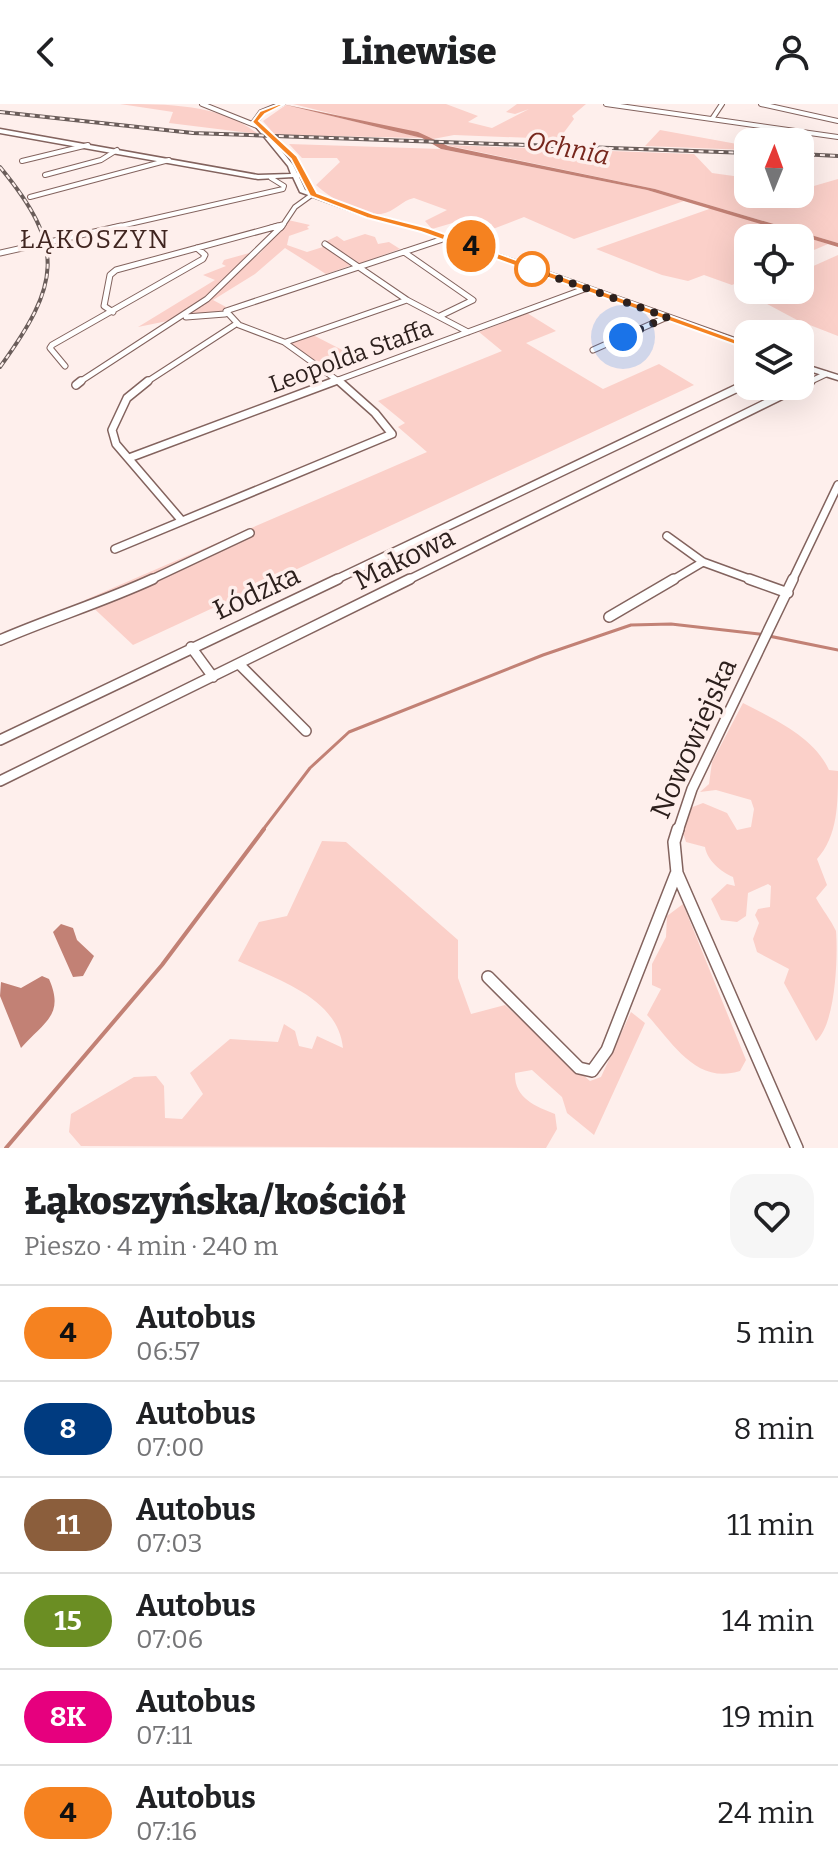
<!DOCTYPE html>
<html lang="pl">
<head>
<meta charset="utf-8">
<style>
	:root { --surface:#fff; --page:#f6f6f6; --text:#202124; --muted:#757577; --line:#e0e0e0 }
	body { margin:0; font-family:Bitter,serif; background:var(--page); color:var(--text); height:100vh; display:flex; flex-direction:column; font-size:30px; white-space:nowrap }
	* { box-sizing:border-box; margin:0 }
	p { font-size:26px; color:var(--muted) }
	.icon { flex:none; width:44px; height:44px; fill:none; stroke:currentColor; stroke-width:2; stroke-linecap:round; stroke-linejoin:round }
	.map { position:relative; height:1044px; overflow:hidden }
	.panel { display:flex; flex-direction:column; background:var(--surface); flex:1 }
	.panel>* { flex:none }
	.badge { padding:0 16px; border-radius:26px; font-size:28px; line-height:52px }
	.needle { width:52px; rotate:1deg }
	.controls { position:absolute; left:734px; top:24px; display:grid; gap:16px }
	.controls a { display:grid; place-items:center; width:80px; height:80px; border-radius:16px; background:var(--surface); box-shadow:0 8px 32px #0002; font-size:40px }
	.you { position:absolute; width:40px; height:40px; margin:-20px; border:6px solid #fff; border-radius:50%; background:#1a73e8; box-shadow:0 0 0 12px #1a73e833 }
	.map>.badge { position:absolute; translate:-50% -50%; box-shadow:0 0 0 4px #fff }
	.round { display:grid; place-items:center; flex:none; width:84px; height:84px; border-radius:24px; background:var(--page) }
	.overview { display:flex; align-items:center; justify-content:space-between; height:136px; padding:0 24px }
	h1 { font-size:38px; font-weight:800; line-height:60px }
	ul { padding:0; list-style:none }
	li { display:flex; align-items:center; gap:24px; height:96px; padding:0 24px; border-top:2px solid var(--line) }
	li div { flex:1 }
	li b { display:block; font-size:30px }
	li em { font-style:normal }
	li .badge { min-width:88px; font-weight:700; text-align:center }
	header { display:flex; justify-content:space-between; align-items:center; height:104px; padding:0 24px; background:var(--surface); font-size:36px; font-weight:800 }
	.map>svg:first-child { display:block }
	.green { fill:#fbd0c9 }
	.water { fill:#c28175 }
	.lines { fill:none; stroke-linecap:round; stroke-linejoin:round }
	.stream-far1 { stroke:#c28175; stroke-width:3 }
	.stream { stroke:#c28175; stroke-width:4 }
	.street-far4-casing { stroke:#83635e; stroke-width:6 }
	.street-far3-casing { stroke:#83635e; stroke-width:7 }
	.street-far2-casing { stroke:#83635e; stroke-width:10 }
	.street-far1-casing { stroke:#83635e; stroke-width:12 }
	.street-casing { stroke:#83635e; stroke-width:14 }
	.secondary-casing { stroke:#83635e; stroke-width:3 }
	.street-far4 { stroke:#fff; stroke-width:4 }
	.street-far3 { stroke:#fff; stroke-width:5 }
	.street-far2 { stroke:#fff; stroke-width:7 }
	.street-far1 { stroke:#fff; stroke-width:9 }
	.street { stroke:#fff; stroke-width:11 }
	.secondary { fill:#fff; fill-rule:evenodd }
	.rail-casing { stroke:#6a5d5a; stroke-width:4 }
	.rail { stroke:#feefec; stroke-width:2; stroke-dasharray:5; stroke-linecap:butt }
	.line { fill:#f58220; stroke:#fff; stroke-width:2 }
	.walk { stroke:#2d201d; stroke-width:8; stroke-dasharray:0 14.4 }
	.stop-dot { fill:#fff; stroke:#f58220; stroke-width:4 }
	.labels { text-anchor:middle; stroke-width:7; stroke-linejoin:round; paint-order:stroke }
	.far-street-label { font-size:24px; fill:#2d201d; stroke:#feefec }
	.far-water-label { font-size:26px; font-style:italic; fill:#77271d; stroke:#feefec }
	.far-quarter-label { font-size:26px; letter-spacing:2px; fill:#402520; stroke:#feefec }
	.street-label { font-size:28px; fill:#2d201d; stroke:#feefec }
</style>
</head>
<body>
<header><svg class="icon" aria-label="back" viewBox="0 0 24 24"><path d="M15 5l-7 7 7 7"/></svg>Linewise<svg class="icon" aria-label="person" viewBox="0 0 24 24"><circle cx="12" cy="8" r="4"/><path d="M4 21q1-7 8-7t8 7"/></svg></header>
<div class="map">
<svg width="838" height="1044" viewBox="0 0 838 1044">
	<rect width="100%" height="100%" fill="#feefec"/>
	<path class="green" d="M120,0C167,0 222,0 258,30L169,19L173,8Z
		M293,0H446L478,12L468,18L492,24L529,5L515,10L506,8L517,0H586L572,12L574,15L559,35L454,31L433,35Z
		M286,1L423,34L275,31L263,17Z
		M660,26L748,42V46L645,42Z
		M289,40L441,45L647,86L684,97L574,135L524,113L485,128L456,118L432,125L425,117L447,106L414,94C402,96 395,108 381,110C360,112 330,94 316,81L340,58L337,54H302Z
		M446,41L694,50L712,69L748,74V90H800V86L838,75V139L655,85Z
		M712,104L828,140L800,152V134H748V174L732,181L704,171L688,177L662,171L596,145Z
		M288,116L310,121L307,123L309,125L289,132L287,141L307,148L326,142L352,161L326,170L285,144L255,170L213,196L226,203L220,209L187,212L261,148Z
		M365,130L375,133L378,140L389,138L400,145L359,160L325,138L337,132L344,137Z
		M253,148L205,195L177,215L138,223L215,176L203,171L226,162L222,160L224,156Z
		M838,151V232L797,216L745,188L800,186V168Z
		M527,209L556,227L526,239L603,285L659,260L694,281L133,541L85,496L427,348L398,323L405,319L378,297L502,247L479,228Z
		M313,231L350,250L320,262L289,238Z
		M743,599C774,615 814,633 829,666L838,667C838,699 838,732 817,755L827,781L816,794C822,805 831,816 836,827C838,851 836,920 816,937L784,879L789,865L757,848L753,835L759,819L755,811L758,805L770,803L771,782L768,780L748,789L746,812L737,818L721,816L711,795L727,780L735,782L733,773C721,768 707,756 705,743L686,738L683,729L690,704L703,699L727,709L737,726L751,723L754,705L751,696L716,686L700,688L709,680L712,658Z
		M322,737L346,738L458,836V874L471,910L505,901L590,977L601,973L631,908L645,919L594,1031L567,1009L562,993L532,966L515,969C514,994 535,1002 555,1010L557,1025L546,1044L81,1042L69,1028L71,1010L134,973L156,972L164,982L165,1014L182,1015L203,990L190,969L230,935L278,938L284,920L295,927L299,942L312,945L317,932L343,944C338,894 278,876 238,857L259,818L287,812Z
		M683,800L746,956L740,967C696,981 673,939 647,911L661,885L652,881V860L666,833L667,812Z"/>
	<path class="water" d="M282,0L418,28L448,42L655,85L838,139V143L647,86L441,45L422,34Z
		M61,820L73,824L77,836L94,852L83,872L73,873L53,828Z
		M42,872L49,875C65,911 44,918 21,944L0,892L1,878L21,884Z"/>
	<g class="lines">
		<path class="stream-far1" d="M262,727L310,664L349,628L543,551L631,521L671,520L759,530L838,546"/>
		<path class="stream" d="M6,1044L162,861L264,725"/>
		<g class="street-far4-casing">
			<path id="street-far4" d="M202,0L257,22
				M606,0L838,33
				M761,0L838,17
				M712,15L722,0
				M22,57L88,41
				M45,71L101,56L117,46
				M30,93L169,56
				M112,124L283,85L284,82L271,74
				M270,124L284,120
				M281,124L295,103L313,90"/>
		</g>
		<g class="street-far3-casing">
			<path id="street-far3" d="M325,140L407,196L468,228
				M404,148L473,196L440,212
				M0,149L121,122
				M113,208L104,202L110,171L116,166L278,122
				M186,213L225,210
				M286,238L407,196
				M593,246L667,213
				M65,262L50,244L52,241L203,155L205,151L197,144
				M78,279L207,195L282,122
				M145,279L236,220
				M330,279L587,184
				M341,279L284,238L239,221L226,207L446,134
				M807,279L826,270"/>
		</g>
		<g class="street-far2-casing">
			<path id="street-far2" d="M148,277L127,294L112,326L116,340L182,417
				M76,281L81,277
				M129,354L335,277
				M667,432L703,458L755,477
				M115,445L392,330L375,309L339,277
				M148,477L250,429
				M333,477L748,279
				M406,477L811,277
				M671,477L703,458
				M792,477L838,381"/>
		</g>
		<g class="street-far1-casing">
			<path id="street-far1" d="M749,475L788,489
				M609,513L674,475
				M0,536C51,514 103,498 153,475
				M191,543L213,573
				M239,560L306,627
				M0,636L338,475
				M0,677L410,475
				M678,727L692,685L793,475"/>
		</g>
		<g class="street-casing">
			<path id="street" d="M678,725L674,738L677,769L797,1044
				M488,873L579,964L592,967L607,946L676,770"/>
		</g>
		<g class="secondary-casing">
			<path id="secondary" d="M277,0H284L264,9L258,18L293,61L297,69L302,71L299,73L305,86L372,111L427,125L748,239V244L423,127L368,113L300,88L293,73L258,75L0,29V25L258,71L291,70L288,62L252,18L260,7Z
				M800,259L838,271V276L800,264Z"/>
		</g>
		<use href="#street-far4" class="street-far4"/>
		<use href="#street-far3" class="street-far3"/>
		<use href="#street-far2" class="street-far2"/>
		<use href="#street-far1" class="street-far1"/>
		<use href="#street" class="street"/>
		<use href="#secondary" class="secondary"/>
		<g class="rail-casing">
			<path id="rail" d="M0,8L193,29L748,49
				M800,50L838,52
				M0,63C67,144 60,180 0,263"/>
		</g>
		<use href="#rail" class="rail"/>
	</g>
	<path class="line" d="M279,0H285L265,10L259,17L297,52L317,89L373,110L428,124L754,242L744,244L421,128L367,114L310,92L291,55L252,18L260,7Z"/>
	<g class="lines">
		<path class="walk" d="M532,165L667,213L623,233"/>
	</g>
	<circle class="stop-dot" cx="532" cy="165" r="16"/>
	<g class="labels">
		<g class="far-street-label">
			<text transform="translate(351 252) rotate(-20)" y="8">Leopolda Staffa</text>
		</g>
		<g class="far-water-label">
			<text transform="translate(568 44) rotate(11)" y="9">Ochnia</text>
		</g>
		<g class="far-quarter-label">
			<text x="95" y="144">ŁĄKOSZYN</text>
		</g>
		<g class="street-label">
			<text transform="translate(404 454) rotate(-26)" y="10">Makowa</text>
			<text transform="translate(256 488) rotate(-25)" y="10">Łódzka</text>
			<text transform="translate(693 634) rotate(-66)" y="10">Nowowiejska</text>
		</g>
	</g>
</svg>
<div class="controls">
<a><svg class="needle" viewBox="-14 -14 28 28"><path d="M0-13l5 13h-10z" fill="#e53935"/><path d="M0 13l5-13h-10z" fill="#757577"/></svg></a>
<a><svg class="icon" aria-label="locate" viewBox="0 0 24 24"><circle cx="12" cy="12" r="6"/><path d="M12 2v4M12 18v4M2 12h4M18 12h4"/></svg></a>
<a><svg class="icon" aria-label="layers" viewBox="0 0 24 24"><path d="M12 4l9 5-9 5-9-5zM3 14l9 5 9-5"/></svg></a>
</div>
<div class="you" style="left:623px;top:233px"></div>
<b class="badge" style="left:471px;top:142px;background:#f58220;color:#111">4</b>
</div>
<section class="panel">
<div class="overview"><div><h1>Łąkoszyńska/kościół</h1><p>Pieszo · 4 min · 240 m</p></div><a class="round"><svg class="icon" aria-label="heart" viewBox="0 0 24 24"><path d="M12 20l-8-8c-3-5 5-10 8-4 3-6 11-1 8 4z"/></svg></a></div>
<ul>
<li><span class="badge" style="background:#f58220;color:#111">4</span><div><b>Autobus</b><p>06:57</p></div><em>5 min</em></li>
<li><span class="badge" style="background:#003b80;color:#fff">8</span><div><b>Autobus</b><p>07:00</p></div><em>8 min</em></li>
<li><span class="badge" style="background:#8b5e3c;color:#fff">11</span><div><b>Autobus</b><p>07:03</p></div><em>11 min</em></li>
<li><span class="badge" style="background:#6b8e23;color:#fff">15</span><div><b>Autobus</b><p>07:06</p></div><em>14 min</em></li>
<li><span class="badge" style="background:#e6007e;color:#fff">8K</span><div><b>Autobus</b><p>07:11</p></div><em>19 min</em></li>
<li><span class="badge" style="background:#f58220;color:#111">4</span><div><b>Autobus</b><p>07:16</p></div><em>24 min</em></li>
</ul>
</section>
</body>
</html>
